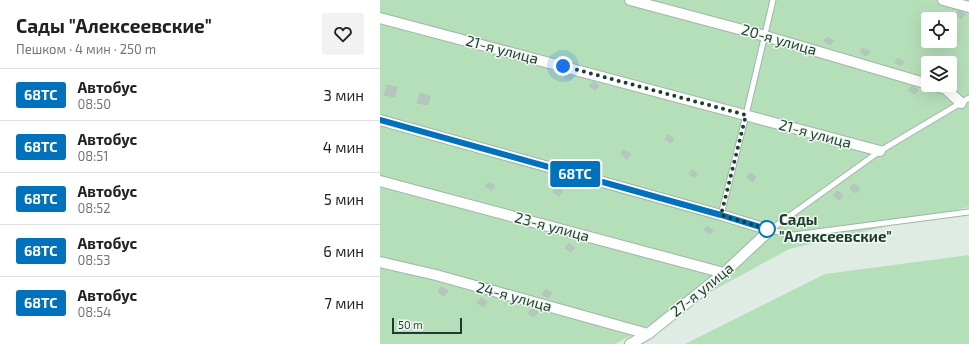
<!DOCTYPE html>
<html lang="ru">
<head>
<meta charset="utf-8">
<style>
	:root { --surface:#fff; --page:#f2f2f2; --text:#202124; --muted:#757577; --line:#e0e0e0 }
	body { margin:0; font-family:"Exo 2",sans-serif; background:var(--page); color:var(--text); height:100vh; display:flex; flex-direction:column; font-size:15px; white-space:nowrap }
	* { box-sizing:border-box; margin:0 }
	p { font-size:13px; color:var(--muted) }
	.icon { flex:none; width:22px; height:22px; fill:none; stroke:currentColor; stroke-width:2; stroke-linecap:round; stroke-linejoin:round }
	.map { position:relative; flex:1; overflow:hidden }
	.side { display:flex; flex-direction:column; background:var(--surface); width:380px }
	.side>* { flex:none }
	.badge { padding:0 8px; border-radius:3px; font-size:14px; line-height:26px }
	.tools { position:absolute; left:541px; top:12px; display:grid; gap:8px }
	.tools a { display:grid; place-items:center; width:36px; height:36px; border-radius:4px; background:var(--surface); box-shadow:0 4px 16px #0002; font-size:20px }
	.scale { position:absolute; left:12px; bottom:10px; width:70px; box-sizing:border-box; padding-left:4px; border:2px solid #1e3d2f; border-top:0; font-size:11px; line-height:14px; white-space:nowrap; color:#1e3d2f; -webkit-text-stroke:3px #f0f8f2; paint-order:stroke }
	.you { position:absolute; width:20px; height:20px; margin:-10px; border:3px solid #fff; border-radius:50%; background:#1a73e8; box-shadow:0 0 0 6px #1a73e833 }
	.map>.badge { position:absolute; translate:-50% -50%; box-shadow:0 0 0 2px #fff }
	.round { display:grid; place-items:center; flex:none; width:42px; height:42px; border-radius:4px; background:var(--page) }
	.overview { display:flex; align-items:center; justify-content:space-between; height:68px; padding:0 16px }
	h1 { font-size:19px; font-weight:700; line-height:30px }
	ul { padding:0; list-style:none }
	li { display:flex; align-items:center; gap:12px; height:52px; padding:0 16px; border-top:1px solid var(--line) }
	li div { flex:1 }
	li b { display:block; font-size:15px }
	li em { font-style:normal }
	li .badge { min-width:44px; font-weight:700; text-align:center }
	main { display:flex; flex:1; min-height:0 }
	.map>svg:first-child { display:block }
	.green { fill:#b5dfb9; fill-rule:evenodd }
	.building { fill:#b4c7bc; stroke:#b1c6b9 }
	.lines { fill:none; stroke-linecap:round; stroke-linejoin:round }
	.service-casing { stroke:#a1b4aa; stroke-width:7 }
	.minor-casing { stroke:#a1b4aa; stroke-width:12 }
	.service { stroke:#fff; stroke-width:5 }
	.minor { stroke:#fff; stroke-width:10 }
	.line-casing { stroke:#fff; stroke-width:9 }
	.line { stroke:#0072bc; stroke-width:6 }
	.walk { stroke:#1e3d2f; stroke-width:4; stroke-dasharray:0 7.2 }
	.stop-dot { fill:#fff; stroke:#0072bc; stroke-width:2 }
	.labels { text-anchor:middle; stroke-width:3; stroke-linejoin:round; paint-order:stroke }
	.street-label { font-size:15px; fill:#1e3d2f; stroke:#f0f8f2 }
	.stop-label { font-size:15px; font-weight:bold; fill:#1e3d2f; stroke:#f0f8f2; text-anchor:start }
</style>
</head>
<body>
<main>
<section class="side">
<div class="overview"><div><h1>Сады &quot;Алексеевские&quot;</h1><p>Пешком · 4 мин · 250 m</p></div><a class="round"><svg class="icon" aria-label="heart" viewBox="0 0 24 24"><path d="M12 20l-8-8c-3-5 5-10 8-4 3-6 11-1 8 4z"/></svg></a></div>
<ul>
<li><span class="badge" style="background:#0072bc;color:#fff">68ТС</span><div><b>Автобус</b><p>08:50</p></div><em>3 мин</em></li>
<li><span class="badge" style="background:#0072bc;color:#fff">68ТС</span><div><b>Автобус</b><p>08:51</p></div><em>4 мин</em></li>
<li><span class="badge" style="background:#0072bc;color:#fff">68ТС</span><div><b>Автобус</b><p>08:52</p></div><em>5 мин</em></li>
<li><span class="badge" style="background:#0072bc;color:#fff">68ТС</span><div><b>Автобус</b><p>08:53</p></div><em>6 мин</em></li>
<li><span class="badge" style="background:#0072bc;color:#fff">68ТС</span><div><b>Автобус</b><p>08:54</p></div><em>7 мин</em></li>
</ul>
</section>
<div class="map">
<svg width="589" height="344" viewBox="0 0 589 344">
	<rect width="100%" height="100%" fill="#dfece4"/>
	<path class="green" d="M0,0H589V207L409,249L235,344H0ZM548,19H570V41H548ZM548,63H570V85H548Z
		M589,255V344H305L445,274Z"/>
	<path class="building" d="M579,10L585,14L581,19L575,14Z
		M447,37L454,41L450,45L444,41Z
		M483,48L490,52L486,56L480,52Z
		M518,58L524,62L521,66L515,62Z
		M187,73L193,77L190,81L184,77Z
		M213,82L219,86L215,90L209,86Z
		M7,85L17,87L15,97L4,95Z
		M532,86L538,90L535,94L528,90Z
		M40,93L50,96L48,105L37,103Z
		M288,134L294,139L291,143L285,139Z
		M244,150L251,154L247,159L241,154Z
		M312,170L318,174L315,178L309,174Z
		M370,173L376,177L373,182L367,177Z
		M109,182L115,186L112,190L105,186Z
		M473,184L480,188L476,193L470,189Z
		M176,187L183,191L179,196L173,192Z
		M457,191L463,195L459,200L453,195Z
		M327,226L333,230L330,234L324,230Z
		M189,243L195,248L191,252L185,248Z
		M61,287L68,291L64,296L58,292Z
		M166,289L172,293L168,298L162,294Z
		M101,298L107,302L104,307L97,303Z
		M152,308L158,312L154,317L148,313Z"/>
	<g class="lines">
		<g class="service-casing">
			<path id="service" d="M341,215L366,115L393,0
				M390,230L500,151L589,98
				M390,230L414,235L589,212"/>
		</g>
		<g class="minor-casing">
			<path id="minor" d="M250,0L385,36L548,84
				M563,0L589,7
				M0,18L500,151
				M552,85L566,89L581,103
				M0,120L341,215L390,230
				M0,181L344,273
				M0,262L56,275L268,334
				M250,344L268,334L344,273L390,230"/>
		</g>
		<use href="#service" class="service"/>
		<use href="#minor" class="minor"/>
	</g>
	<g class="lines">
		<g class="line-casing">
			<path id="line" d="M0,120L341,215L390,230"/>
		</g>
		<use href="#line" class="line"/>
		<path class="walk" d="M183,66L366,115L341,215L390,230L387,229"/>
	</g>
	<circle class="stop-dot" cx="387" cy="229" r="8"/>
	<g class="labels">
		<g class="street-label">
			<text transform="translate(399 40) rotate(16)" y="5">20-я улица</text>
			<text transform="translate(122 50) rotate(15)" y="5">21-я улица</text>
			<text transform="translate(435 134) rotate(15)" y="5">21-я улица</text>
			<text transform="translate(172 227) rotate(15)" y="5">23-я улица</text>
			<text transform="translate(322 290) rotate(-39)" y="5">27-я улица</text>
			<text transform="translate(134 297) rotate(15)" y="5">24-я улица</text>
		</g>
		<g class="stop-label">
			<text x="399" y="225">Сады<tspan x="399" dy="17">"Алексеевские"</tspan></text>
		</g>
	</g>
</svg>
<div class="tools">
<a><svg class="icon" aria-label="locate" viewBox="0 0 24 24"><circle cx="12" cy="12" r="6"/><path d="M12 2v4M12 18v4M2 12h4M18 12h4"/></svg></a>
<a><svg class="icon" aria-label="layers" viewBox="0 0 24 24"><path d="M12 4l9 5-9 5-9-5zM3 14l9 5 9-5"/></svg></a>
</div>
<div class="scale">50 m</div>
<div class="you" style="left:183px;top:66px"></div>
<b class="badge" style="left:195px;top:174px;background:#0072bc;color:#fff">68ТС</b>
</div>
</main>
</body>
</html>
